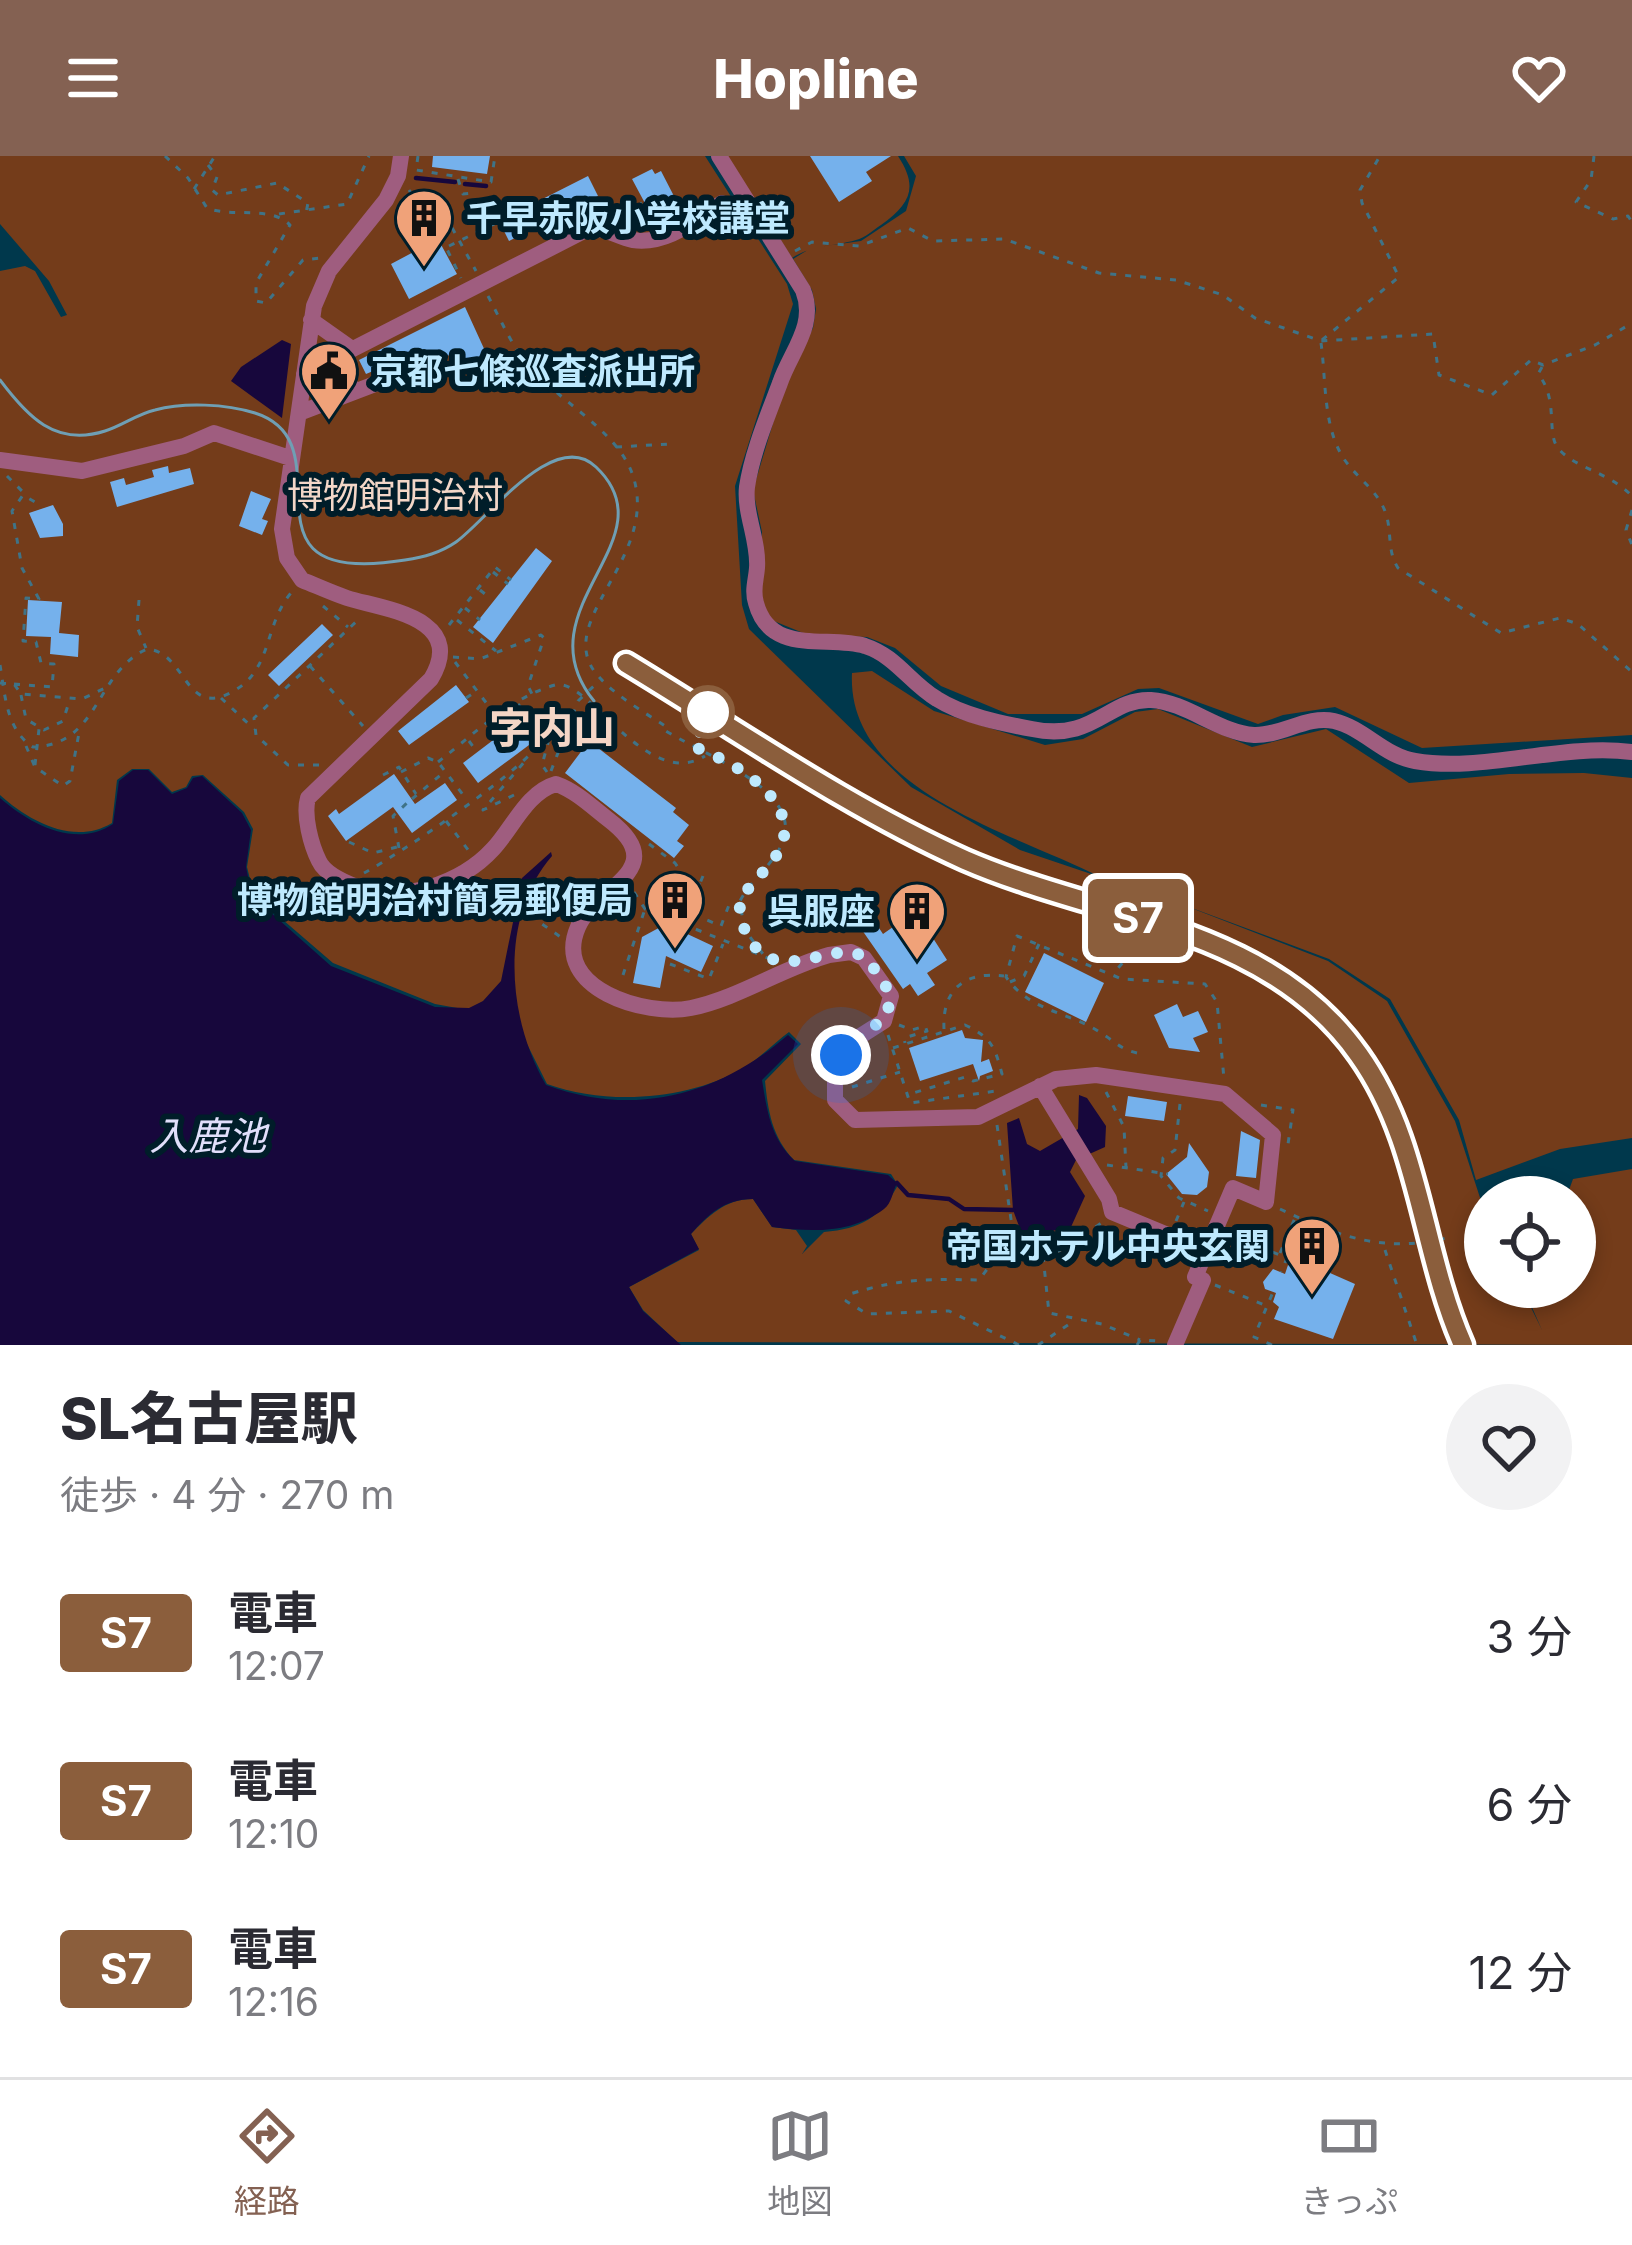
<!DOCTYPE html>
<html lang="ja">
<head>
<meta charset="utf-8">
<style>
	:root { --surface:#fff; --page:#f2f2f3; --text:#2b2b33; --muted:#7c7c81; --line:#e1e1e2; --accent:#846152 }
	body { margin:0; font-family:Inter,"Noto Sans JP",sans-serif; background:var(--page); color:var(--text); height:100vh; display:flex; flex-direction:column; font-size:45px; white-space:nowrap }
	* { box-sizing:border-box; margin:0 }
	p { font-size:39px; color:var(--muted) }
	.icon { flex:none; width:66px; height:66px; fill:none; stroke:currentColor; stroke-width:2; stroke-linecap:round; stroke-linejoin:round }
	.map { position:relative; height:1189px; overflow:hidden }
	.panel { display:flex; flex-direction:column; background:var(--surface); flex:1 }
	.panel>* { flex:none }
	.badge { padding:0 24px; border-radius:9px; font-size:42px; line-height:78px }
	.buttons { position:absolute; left:1464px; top:1020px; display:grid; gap:24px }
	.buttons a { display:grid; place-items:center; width:132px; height:132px; border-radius:50%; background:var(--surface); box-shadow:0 6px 18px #0003; font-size:60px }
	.you { position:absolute; width:60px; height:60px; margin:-30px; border:9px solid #fff; border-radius:50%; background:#1a73e8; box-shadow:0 0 0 18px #1a73e833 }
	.map>.badge { position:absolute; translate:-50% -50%; box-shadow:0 0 0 6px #fff }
	.round { display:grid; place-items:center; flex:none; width:126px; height:126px; border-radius:63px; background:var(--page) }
	.overview { display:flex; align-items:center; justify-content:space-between; height:204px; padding:0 60px }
	h1 { font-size:57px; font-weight:800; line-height:90px }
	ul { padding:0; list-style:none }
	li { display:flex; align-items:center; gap:36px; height:168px; padding:0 60px }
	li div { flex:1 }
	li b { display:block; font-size:45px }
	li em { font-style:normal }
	li .badge { min-width:132px; font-weight:700; text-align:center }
	header { display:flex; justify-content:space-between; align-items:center; height:156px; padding:0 60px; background:var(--accent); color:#fff; font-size:54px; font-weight:800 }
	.tab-bar { display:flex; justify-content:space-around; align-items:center; height:168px; border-top:3px solid var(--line); background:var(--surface); font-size:33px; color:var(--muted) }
	.tab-bar a { display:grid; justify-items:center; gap:6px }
	.tab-bar .active { color:var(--accent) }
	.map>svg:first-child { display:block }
	.green { fill:#743c1a }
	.water { fill:#17073c }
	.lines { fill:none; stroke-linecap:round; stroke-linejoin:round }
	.stream { stroke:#17073c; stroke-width:4.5 }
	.building { fill:#75b1ec }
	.path { stroke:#3f7387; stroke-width:3; stroke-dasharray:6 9; stroke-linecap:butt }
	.minor { stroke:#9f5d7f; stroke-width:16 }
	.tram { stroke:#6f9fb4; stroke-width:3 }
	.rail-casing { stroke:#6f9fb4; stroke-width:9 }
	.rail { stroke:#001d29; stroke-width:4.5; stroke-dasharray:14; stroke-linecap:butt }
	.line-casing { stroke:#fff; stroke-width:27 }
	.line { stroke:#8b5e3c; stroke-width:18 }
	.walk { stroke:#bee9fe; stroke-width:12; stroke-dasharray:0 21.6 }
	.stop-dot { fill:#fff; stroke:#8b5e3c; stroke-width:6 }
	.labels { text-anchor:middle; stroke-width:12; stroke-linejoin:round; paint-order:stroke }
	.poi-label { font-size:36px; font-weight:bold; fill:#bee9fe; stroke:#001d29; text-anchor:end }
	.park-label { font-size:36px; fill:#f3d7c8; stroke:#001d29 }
	.water-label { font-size:39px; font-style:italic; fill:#e1dffb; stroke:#001d29 }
	.quarter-label { font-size:42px; font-weight:bold; fill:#f4d6c6; stroke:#001d29 }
</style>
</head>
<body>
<header><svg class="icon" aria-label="menu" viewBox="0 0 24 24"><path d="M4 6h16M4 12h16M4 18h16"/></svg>Hopline<svg class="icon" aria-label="heart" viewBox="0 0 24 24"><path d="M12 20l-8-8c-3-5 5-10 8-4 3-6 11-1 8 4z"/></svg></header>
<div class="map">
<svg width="1632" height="1189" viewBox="0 0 1632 1189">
	<rect width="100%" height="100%" fill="#00384c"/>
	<path class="green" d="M0,0H705L787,128L793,148L735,330L742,449L749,473L911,631L1020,694L1100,721C1017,678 846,635 852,517L872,515L934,555L1045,589L1083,583L1135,556L1158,553L1252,591L1326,573L1409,627L1509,618L1584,617L1632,622V982L1560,993L1476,1024L1459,964L1390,843L1329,803L1173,745L1328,805L1387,845L1455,965L1485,1057V1131H1521L1542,1174L1523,1131H1575V1041H1555L1569,1034L1573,1023L1632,1013V1189L677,1186L643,1154L629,1131L699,1094L691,1078C708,1061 724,1043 753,1043L772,1071L796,1074L807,1090L802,1098L824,1076C861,1073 881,1061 898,1029L891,1018L794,1004C772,981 768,955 765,925L801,888L789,876C774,887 760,902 744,912C688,944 608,950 547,928L523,880L496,859L435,848L333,807L254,739L247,711L253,673L244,656L203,619L192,620L186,631L172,636L149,613H132L117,624L112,667C74,690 29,665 0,639V115L25,110L35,115L61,161L67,159L49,125L0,68Z
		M726,0H898C919,32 910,48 881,69C873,74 865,82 856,84C832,91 814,88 792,102Z
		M904,0H1632V579L1422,592L1335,551L1283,559L1258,568L1159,532L1138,533L1082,558H1008L941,530L895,492L867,481L808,479L769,463L760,443L762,376L753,334L785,227L813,172L816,153L812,134L793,103L811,92L861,85L906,55L916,20Z"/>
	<path class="water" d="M282,184L291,188L282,262L231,225L241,211Z
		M133,614H148L172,638L187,632L193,622L202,620L242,657L251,674L246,711L252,740L331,810L435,851L469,852L483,845L501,825L522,722L551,696L552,700C499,761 507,862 546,929C636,962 718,939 788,879L798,888L762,924C767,955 771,983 795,1005L888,1019L897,1027C893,1034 892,1047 884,1053C851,1078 812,1076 772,1071L753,1043C723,1043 707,1060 691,1078L699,1093L629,1131L643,1155L681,1189H0V642C30,668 75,693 113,668L119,625Z
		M1079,939L1087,942L1106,970L1105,991L1076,1004L1070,1016L1085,1040L1071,1071L1023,1081L1013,1054L1007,967L1019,962L1027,988L1040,995L1078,973Z"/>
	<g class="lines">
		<path class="stream" d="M416,22L455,26
			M465,28L486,30
			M417,742L472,723
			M897,1027L908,1039L949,1043L964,1053L1013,1054"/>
	</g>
	<path class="building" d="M433,0H490L487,18L432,11Z
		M810,0H891L866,16L872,25L839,46Z
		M652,13L655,18L661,15L677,46L671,49L674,56L655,66L632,23Z
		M588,20L598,40L509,85L499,65Z
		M438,83L457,118L409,143L391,108Z
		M465,151L486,197L468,207L462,196L438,202L436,198L409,212L404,202L366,218L359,204Z
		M168,310L169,317L190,312L194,328L117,351L110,326L124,322L126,329L154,321L152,314Z
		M251,335L271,343L262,363L268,365L262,379L239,370Z
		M53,349L63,368V380L40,382L29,357Z
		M536,392L552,405L493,487L473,471Z
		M28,444L62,446L59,477L79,479L78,501L50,498L51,481L26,480Z
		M322,468L333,479L279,530L268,519Z
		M456,529L469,546L409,589L398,575Z
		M521,563L537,583L478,627L463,607Z
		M589,585L676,652L673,656L689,669L677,685L684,690L674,702L565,617Z
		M394,618L415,648L445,627L457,644L412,677L393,651L346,685L328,660L336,653L339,658Z
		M875,766L883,778L893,771L908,793L931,779L947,804L927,817L935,829L918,840L910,828L903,833L862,774Z
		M666,768L713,790L701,816L666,800L660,832L633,827L642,781Z
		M1044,797L1104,827L1086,866L1025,836Z
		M1177,848L1183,861L1198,855L1208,876L1193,882L1200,896L1169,892L1154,859Z
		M962,874L965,882L983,884L981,906L989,903L993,915L980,920L979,925L973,908L920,925L909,892Z
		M1128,940L1167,946L1164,965L1125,960Z
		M1241,975L1260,984L1256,1022L1236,1020Z
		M1189,987L1209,1016L1207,1031L1197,1039L1182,1038L1166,1018L1187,1001Z
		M1302,1098L1333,1111L1330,1117L1355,1128L1333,1183L1274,1163L1279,1151L1273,1146L1276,1137L1265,1133L1263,1126L1273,1113L1285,1118L1288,1109L1296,1113Z"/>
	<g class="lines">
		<path class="path" d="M165,0L188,22L207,52C233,62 270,49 290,69L256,127V145L266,147L303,104L320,102
			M418,0L416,14L491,26L495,0
			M1594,0L1591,24L1576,46L1613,63L1628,60L1632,66
			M208,9L217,21L212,34L218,39L277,27L308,47L306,57
			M458,23L463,38L473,37
			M194,33L215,0
			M409,34L425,58L450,68L476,115
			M279,58L347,48L369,0
			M614,62L642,47
			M441,81L461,122
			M449,90L496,67
			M795,95L812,86L859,90L908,72L933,85L1004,83L1099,117L1176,124L1223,139L1255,162L1321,185L1433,178L1439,219L1492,239L1531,204L1543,209L1595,189L1632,167
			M488,140C501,164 512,191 530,211C559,245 616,274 632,317C663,402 548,466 599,521C616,540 644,556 665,570L663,573C696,596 803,632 783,685C774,709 751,723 740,745L744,773L766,802
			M1322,184L1399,121L1362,47L1360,34L1380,0
			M1321,187C1326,222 1323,266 1341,298C1353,320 1378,333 1386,358C1392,377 1387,395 1398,412L1501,477L1560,462L1578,468L1632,516
			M1542,211L1538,218C1559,243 1546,277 1558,292C1574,312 1609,316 1632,340
			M616,291L671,288
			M7,320L25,338
			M1632,354L1626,374L1632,389
			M493,416L508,428
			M480,434L490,442
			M139,444L137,471L146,492
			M323,450L348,471
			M465,452L480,464
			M457,464L496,495
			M449,469L495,411L511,424
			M453,501L480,503L541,479L544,482L528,530L532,538
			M455,506L507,574
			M0,509C5,538 6,574 33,591C100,589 95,516 147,493C188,496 184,567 237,533C272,511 265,467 291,437
			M310,510L363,570
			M0,527L14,528L21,538L82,543L105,532
			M14,528L52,531L54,508L41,507L36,486L23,485L26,442L39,443L22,412L12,355L23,339L35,346
			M21,539L26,563L44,574L63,565L70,543
			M221,542L254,573
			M466,542L475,536
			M518,548L548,587L542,609L547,616
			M469,585L477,596
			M26,590L35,611L63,630L70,625L79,577
			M438,606C473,579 511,541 555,529C588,520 646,636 705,600
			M35,609L39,573
			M319,609H288L256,579L254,562L359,463
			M551,615L578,545L598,526
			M401,616L428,602L438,606L467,644
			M383,619L399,611L416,638
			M514,639L483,654L526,604
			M412,643L443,617
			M446,665L469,695
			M349,686L373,697L397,691
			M649,688L675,707L685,722
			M399,692L393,660L407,647
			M364,717C401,697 525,614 544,582
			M703,720L688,756L721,770L729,749L739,750
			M481,725L562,782
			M634,736L645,753L773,804
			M446,741L480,747
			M463,752L468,733
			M654,756L658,739L685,722L703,730
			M1101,759L1148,777L1113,818
			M670,808L709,823L723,788
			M623,819L645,753
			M1010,826L1024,820L1039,788
			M899,869L912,874L925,870L927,875L904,882L905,887
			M944,873C942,833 965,815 1004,820
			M888,879L910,947L996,935
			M893,892L965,869C991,881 995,891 1002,918L973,925L965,921L907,939
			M1137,897C1121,893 1118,888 1104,879C1071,855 1032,858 1006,821L1017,780L1122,823L1205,828L1217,846L1224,923
			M852,931L900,916
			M1106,936L1124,971L1126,1012
			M1180,948L1175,994L1163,1002L1161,1020L1179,1042L1208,1055
			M1261,949L1293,954L1287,995
			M997,969L1015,1090
			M1107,1009L1168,1018
			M1280,1053C1339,1081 1386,1098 1450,1081
			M1176,1065L1184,1046
			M1231,1079L1287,1102L1281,1116
			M1385,1094L1417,1189
			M1280,1097L1295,1062
			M1043,1100L1049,1157L1102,1168L1140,1184
			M1215,1129L1267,1150
			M1019,1189L949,1155L867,1158L846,1145L850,1138C902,1122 927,1123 979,1124L997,1100L1015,1090L1026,1099L1059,1095L1103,1066
			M1038,1189L1074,1165
			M1137,1189L1140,1184L1158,1185
			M1272,1189L1254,1181L1273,1136"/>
		<path class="minor" d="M401,0L398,20L386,44L329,115L314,150L282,373L287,402L302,424C317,430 332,437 347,442C382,453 468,461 431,523L308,642C303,659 311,689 319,705C325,718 344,726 357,731C400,749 462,727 493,693C512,673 527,636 556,628C576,635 592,651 609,664C674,714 595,731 578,771C551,833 646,861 691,852C739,842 782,812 829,799L851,796L864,802L891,840L884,865L851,886L835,911V944L855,964L978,961L1056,923L1096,919L1225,938L1273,979L1266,1046L1233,1032L1195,1121L1203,1124L1175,1189
			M719,0L803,134C817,169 791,195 780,227C768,259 752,297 747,331C744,357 759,385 757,412C756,425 752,434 756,447C770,500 827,479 865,490C896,500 910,527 937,543C964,560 1000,567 1032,573C1095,586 1108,542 1151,544C1187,546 1219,577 1254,579C1282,580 1307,559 1334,565C1364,572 1384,600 1415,605C1482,617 1560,587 1632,596
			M311,164L352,193
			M336,202L354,236
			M304,218L586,74C603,69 616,81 633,84C667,89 695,64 722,47
			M299,257L396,220
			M0,304L82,315L184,290L214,277L290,302
			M1040,930L1109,1043L1112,1056L1206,1095"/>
		<path class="tram" d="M0,224C27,260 55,291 105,275C122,270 137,258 155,254C184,246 226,248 255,257C352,288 225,433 405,404C424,401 440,397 456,386C488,363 554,271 596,311C673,384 519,452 594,545"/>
		<g class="rail-casing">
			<path id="rail" d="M626,507C737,574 847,651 965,704C1098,762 1269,770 1359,899C1421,986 1420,1094 1463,1189"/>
		</g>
		<use href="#rail" class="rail"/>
	</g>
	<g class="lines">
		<g class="line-casing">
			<path id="line" d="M626,507C737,574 847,651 965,704C1098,762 1269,770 1359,899C1421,986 1421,1094 1463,1189"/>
		</g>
		<use href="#line" class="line"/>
		<path class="walk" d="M708,556L694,591C733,605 803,645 780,693C770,713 750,726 740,745C739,759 742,770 749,782C775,826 816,794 854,796C868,803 874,812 882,824C908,862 860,874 841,899"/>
	</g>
	<defs>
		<g id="building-pin" transform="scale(3)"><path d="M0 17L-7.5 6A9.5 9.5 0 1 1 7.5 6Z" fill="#f0a279" stroke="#001d29"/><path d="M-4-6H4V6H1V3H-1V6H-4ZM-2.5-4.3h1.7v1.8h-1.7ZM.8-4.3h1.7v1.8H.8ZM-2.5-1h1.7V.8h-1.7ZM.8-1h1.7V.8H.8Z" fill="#111"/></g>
		<g id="civic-pin" transform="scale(3)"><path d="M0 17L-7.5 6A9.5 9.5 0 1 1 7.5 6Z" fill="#f0a279" stroke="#001d29"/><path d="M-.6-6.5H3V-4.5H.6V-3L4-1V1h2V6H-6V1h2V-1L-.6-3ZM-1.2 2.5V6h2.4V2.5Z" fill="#111"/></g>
	</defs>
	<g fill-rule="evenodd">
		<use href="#building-pin" x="424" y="62"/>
		<use href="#civic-pin" x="329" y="215"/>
		<use href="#building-pin" x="675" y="744"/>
		<use href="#building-pin" x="917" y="755"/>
		<use href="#building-pin" x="1312" y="1090"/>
	</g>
	<circle class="stop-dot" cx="708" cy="556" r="24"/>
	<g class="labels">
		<g class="poi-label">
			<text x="466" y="75" text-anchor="start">千早赤阪小学校講堂</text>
			<text x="371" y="228" text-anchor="start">京都七條巡査派出所</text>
			<text x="633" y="757">博物館明治村簡易郵便局</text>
			<text x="875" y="768">呉服座</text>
			<text x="1270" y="1103">帝国ホテル中央玄関</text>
		</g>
		<g class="park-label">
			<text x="395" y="352">博物館明治村</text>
		</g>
		<g class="water-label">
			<text x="208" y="994">入鹿池</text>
		</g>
		<g class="quarter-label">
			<text x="552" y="587">字内山</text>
		</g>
	</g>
</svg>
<div class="buttons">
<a><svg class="icon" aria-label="locate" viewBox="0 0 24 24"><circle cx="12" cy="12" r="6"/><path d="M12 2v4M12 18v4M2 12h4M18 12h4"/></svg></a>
</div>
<div class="you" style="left:841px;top:899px"></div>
<b class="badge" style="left:1138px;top:762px;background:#8b5e3c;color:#fff">S7</b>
</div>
<section class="panel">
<div class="overview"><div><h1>SL名古屋駅</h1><p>徒歩 · 4 分 · 270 m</p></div><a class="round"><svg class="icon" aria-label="heart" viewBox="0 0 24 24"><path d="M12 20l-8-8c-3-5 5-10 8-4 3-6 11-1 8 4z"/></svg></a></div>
<ul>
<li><span class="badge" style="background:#8b5e3c;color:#fff">S7</span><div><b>電車</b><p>12:07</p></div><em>3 分</em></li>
<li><span class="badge" style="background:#8b5e3c;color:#fff">S7</span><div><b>電車</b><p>12:10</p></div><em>6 分</em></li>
<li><span class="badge" style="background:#8b5e3c;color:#fff">S7</span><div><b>電車</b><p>12:16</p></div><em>12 分</em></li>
</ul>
</section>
<nav class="tab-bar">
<a class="active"><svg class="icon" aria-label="directions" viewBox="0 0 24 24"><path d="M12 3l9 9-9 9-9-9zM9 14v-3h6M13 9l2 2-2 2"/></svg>経路</a>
<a><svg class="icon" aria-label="map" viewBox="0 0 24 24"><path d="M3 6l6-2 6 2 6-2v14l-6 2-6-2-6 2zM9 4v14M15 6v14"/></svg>地図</a>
<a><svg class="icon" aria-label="tickets" viewBox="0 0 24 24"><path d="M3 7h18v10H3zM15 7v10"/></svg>きっぷ</a>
</nav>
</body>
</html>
